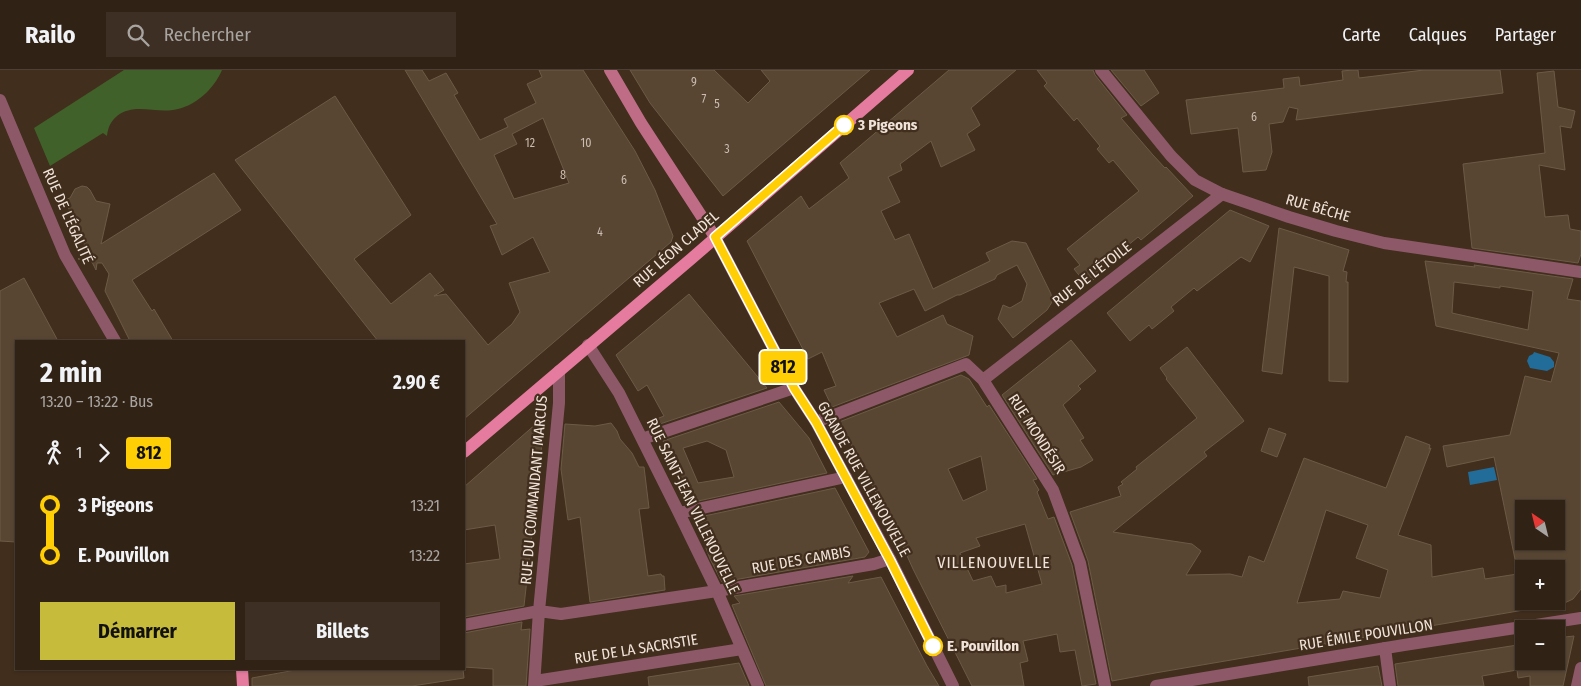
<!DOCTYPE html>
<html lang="fr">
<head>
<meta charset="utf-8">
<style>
	:root { --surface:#312216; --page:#3d2f23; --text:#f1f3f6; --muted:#a8a4a1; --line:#4c3f35; --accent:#c7bb3b }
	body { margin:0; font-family:"Fira Sans Condensed",sans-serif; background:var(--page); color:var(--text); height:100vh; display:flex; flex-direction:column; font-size:19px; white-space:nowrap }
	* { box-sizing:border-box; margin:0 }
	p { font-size:16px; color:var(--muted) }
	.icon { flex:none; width:28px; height:28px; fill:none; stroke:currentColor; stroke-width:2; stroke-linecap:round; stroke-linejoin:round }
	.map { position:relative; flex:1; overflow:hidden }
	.details { position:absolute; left:15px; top:270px; width:450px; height:330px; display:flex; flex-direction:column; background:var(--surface); border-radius:0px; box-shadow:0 1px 4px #0004,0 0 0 1px var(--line) }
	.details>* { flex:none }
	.badge { padding:0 10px; border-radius:4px; font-size:18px; line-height:32px }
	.needle { width:32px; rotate:325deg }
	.buttons { position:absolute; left:1515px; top:430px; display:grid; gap:10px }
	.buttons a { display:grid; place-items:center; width:50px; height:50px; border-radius:0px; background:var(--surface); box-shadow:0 1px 4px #0004,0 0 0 1px var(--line); font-size:25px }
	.map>.badge { position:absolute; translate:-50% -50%; box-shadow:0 0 0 2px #fff }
	.legs { display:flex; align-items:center; gap:8px; height:55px; padding:0 25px; font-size:16px }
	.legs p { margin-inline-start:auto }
	.overview { display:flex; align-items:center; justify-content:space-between; height:85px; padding:0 25px }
	h1 { font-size:28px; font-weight:700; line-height:38px }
	.action { display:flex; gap:10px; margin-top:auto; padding:10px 25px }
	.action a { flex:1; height:58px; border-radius:0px; background:var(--accent); color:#111; font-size:20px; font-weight:700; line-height:58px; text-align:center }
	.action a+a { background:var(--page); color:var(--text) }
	ul { padding:0 25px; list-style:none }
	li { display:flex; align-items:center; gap:18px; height:50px; font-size:19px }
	li i { display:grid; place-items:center; width:8px; height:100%; margin:0 6px; background:currentColor }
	li i::after { content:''; width:12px; height:12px; margin:-6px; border:4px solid; border-radius:50%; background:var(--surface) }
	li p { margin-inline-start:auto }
	li:first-child i { background:linear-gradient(#0000 50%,currentColor 0) }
	li:last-child i { background:linear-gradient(currentColor 50%,#0000 0) }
	header { display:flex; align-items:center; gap:30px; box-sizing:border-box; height:70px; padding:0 25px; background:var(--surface); border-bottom:1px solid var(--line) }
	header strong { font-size:24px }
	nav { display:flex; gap:28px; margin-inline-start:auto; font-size:18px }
	.search { width:350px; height:45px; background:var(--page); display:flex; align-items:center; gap:12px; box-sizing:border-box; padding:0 18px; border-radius:0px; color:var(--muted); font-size:19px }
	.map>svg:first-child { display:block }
	.green { fill:#406129 }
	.water { fill:#226c99 }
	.building { fill:#584633; stroke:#6d5a46; fill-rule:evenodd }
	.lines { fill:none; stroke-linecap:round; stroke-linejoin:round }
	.minor { stroke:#8d5969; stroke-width:12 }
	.tertiary { stroke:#8d5969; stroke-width:12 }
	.secondary { stroke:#bf6c87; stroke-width:12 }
	.primary { stroke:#e57b9e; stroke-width:12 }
	.line-1-casing { stroke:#fff; stroke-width:11 }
	.line-1 { stroke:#ffce05; stroke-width:8 }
	.stop-1-dot { fill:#fff; stroke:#ffce05; stroke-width:2.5 }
	.labels { text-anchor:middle; stroke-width:4.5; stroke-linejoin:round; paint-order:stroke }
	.number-label { font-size:12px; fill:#cabcb0 }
	.stop-label { font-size:15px; font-weight:bold; fill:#f0e3d9; stroke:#412e1d; text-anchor:start }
	.street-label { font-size:15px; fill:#f0e3d9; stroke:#412e1d }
	.neighbourhood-label { font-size:16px; letter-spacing:1px; fill:#f0e3d9; stroke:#412e1d }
</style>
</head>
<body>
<header>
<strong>Railo</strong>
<div class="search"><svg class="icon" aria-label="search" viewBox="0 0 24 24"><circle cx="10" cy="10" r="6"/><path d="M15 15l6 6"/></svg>Rechercher</div>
<nav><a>Carte</a><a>Calques</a><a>Partager</a></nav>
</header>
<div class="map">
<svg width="1581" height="616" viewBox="0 0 1581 616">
	<rect width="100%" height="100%" fill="#412e1d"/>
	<path class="green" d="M124,0H222C214,19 195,37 173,40C154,43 134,33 117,46C111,51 108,57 107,66L103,63L50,96L34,58Z"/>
	<path class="water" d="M1534,282L1550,287L1554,292V297L1547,301L1530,298L1527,291L1529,286L1533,284Z
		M1494,397L1497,410L1470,415L1468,402Z"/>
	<path class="building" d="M405,0H422L429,11L446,3L458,23L454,25L480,70L508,57L504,49L536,33L527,14L542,7L539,0H583L635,81L655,120L673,166L671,172L464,349V271H378L235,90L335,26L411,145L354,189L391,234L430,203L444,220L434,226L446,224L488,275L512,254L520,242L509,213L550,202L533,167L502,185L490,156L497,154ZM543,48L569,113L514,129L494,85L517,74L512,64Z
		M630,0H714L748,33L770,11L761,0H870L723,126L650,33Z
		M949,0H1016L971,38L980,55L967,64L975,80L941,97L931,71L900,94L902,100L888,107L900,132L881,141L895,170L909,164L933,219L990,191L986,183L1012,171L1026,173L1051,224L1052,232L1047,240L1013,268L998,249L1003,235L1010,238L1022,231L1027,214L1017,195L997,205L995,209L960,225H957L925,241L914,219L879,233L897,267L943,245L947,254L973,266L969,285L832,337L824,320L836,316L822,282L808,289L747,171L801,126L809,139L849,108L840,93Z
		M1037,0H1093L1095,5L1127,45L1121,48L1153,85L1165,98L1166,97L1193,126L1141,170L1138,167L1115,186L1118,189L1087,215L1074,199L1080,195L1067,179L1139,121L1113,90L1109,93L1097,79L1100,76L1077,48L1074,51L1044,16L1047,13Z
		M1111,0H1144L1159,23L1141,36Z
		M1353,0H1358L1359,8L1424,0H1500L1503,23L1296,50L1298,39L1289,37L1283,52L1269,54L1272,82L1266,100L1243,102L1238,58L1191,64L1186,30L1284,18L1283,9L1299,7L1300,16L1343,10L1342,1Z
		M1554,1L1558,37L1575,41L1571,58L1560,56L1565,100L1539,95L1545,147L1568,145L1570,159L1581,161V184L1578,193L1472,178L1463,94L1545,83L1537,3Z
		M214,103L241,140L132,210L152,241L154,239L173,271H130L105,221L109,204L102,193H97L96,200L92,192L78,189L88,183L65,130L70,128L75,119L82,116L87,117L90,120L96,131L110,134L101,174Z
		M1230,140L1269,156L1250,192L1241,187L1197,221L1194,218L1171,237L1174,241L1152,259L1149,255L1130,271L1107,243Z
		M1279,158L1349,180L1343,201L1347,202L1346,212H1348V312L1329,311V206L1294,197L1282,304L1262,301Z
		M1425,191L1475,197L1474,195L1573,209L1567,229L1581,231V519L1573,529L1556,537V499H1517L1494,387L1447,397L1443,376L1510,365L1525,306L1551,312L1559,283L1436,256ZM1454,212L1500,218V216L1533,221L1528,260L1452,243ZM1524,439H1556V471H1524Z
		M24,208L58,271H16V472L0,471V221Z
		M689,224L767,318L657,355L654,350L664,346L647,315L638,321L616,285Z
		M1071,270L1096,301L1078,316L1081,319L1063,335L1084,368L1080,370L1093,390L1081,397L1053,405L1002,325Z
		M1187,277L1244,351L1204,382L1207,386L1113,462L1192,474L1201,481L1186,505L1230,504L1242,507L1249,486L1264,492L1304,388L1386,418L1406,366L1430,375L1429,379L1431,378L1398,465L1431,475L1432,507L1483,498L1485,509L1524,503V540L1155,603L1112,611L1088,491L1070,442L1121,426L1118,417L1123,414L1121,412L1137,399L1136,397L1197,348L1166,309L1167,308L1160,298ZM1326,440L1368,455L1356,488L1388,500L1380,528L1343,521L1340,529L1297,533Z
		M961,305L969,309L987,337L989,335L1037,409L1033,410L1039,420L1037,422L1048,449L1054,447L1072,495L1096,614L1082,616L1075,580L1060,582L1057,564L1023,571L1028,591L1020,593L1024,616H972L913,499L894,457L839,352ZM981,386L987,420L963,431L948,399ZM1025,454L1042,514L1006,523V515L996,517L991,506L973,511L960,483L980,476L976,468Z
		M779,332L809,368L827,403L689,433L663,371ZM707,371L726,380L734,407L698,413L683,378Z
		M545,346L524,536L464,547V494L500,489L495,455L464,460V417Z
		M611,353L617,361L620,369L632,383L639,397H644L649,438L639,439L648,506L661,504L662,506H664L665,520L590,532L580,447L568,450L561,399L565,354L595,356Z
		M1269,358L1286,364L1277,387L1261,381Z
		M835,418L869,482L865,487L722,512L710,489L695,448Z
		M853,506L848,513L881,507L927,596L939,616H766L732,535L740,533L734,526Z
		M522,552L521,560L530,559L526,616H493V599L464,597V563Z
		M1574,566L1563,616H1530V606L1518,608L1517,600L1482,606L1484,616H1398L1395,594L1524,574V591H1556V568Z
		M739,593L749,616H649L648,607Z
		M1378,596L1382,616H1309L1308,607Z
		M301,599H463L464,608L412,616H252V608Z"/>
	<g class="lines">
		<path class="minor" d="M588,275L619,323L679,443L717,521L758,616
			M983,310L1222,124
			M816,352L966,294L983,310L1053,420L1080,493L1105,616
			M642,369L794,318
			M679,443L846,407
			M464,555L539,541L561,544L717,521L874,494L890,489
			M1385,578L1390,616
			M535,611L742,579
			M534,616L539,541L559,333V301"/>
		<path class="tertiary" d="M1101,0L1171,86L1195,110L1222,124L1289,147L1336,161L1384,173L1581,202
			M0,30L65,185L115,271
			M715,167L794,318L816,352L890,489L953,616
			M1156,616L1404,575L1581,548
			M1577,616L1581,598"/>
		<path class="secondary" d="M610,0L641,53L715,167"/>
		<path class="primary" d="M464,382L691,189L908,0
			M242,599L243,616"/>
	</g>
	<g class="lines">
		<g class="line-1-casing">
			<path id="line-1" d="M844,55L715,167L794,318L816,352L890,490L933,576"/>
		</g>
		<use href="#line-1" class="line-1"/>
	</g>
	<g class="stop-1-dot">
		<circle cx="844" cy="55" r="9"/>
		<circle cx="933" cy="576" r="9"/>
	</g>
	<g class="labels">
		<g class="number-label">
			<text x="694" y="16">9</text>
			<text x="704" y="33">7</text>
			<text x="717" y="38">5</text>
			<text x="1254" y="51">6</text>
			<text x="530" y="77">12</text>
			<text x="586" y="77">10</text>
			<text x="727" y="83">3</text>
			<text x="563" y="109">8</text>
			<text x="624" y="114">6</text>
			<text x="600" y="166">4</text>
		</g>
		<g class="stop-label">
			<text x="858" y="60">3 Pigeons</text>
			<text x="947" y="581">E. Pouvillon</text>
		</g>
		<g class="street-label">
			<text transform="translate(1318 138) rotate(16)" y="5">RUE BÊCHE</text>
			<text transform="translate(68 146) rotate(66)" y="5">RUE DE L'ÉGALITÉ</text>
			<text transform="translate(676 179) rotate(-41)" y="5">RUE LÉON CLADEL</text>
			<text transform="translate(1092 204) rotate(-38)" y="5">RUE DE L'ÉTOILE</text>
			<text transform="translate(1037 364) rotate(57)" y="5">RUE MONDÉSIR</text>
			<text transform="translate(864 409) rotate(61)" y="5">GRANDE RUE VILLENOUVELLE</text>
			<text transform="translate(534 420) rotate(-85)" y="5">RUE DU COMMANDANT MARCUS</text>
			<text transform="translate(693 436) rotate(64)" y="5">RUE SAINT-JEAN VILLENOUVELLE</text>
			<text transform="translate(801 490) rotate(-10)" y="5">RUE DES CAMBIS</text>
			<text transform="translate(1366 565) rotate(-9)" y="5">RUE ÉMILE POUVILLON</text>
			<text transform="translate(636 579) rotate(-9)" y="5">RUE DE LA SACRISTIE</text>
		</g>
		<g class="neighbourhood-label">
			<text x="994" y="498">VILLENOUVELLE</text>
		</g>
	</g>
</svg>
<div class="buttons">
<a><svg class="needle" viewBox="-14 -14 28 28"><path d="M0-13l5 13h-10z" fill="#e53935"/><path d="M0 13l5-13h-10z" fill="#a8a4a1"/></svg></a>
<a>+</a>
<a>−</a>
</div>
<b class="badge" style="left:783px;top:297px;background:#ffce05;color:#111">812</b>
<section class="details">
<div class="overview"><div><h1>2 min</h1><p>13:20 – 13:22 · Bus</p></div><b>2.90 €</b></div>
<div class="legs"><svg class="icon" aria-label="walk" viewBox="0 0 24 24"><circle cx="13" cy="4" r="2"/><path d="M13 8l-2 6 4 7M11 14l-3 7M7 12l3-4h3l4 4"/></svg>1<svg class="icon" aria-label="forward" viewBox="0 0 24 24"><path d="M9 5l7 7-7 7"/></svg><b class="badge" style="background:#ffce05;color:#111">812</b></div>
<ul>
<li><i style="color:#ffce05"></i><b>3 Pigeons</b><p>13:21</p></li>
<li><i style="color:#ffce05"></i><b>E. Pouvillon</b><p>13:22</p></li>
</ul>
<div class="action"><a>Démarrer</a><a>Billets</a></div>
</section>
</div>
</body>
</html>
